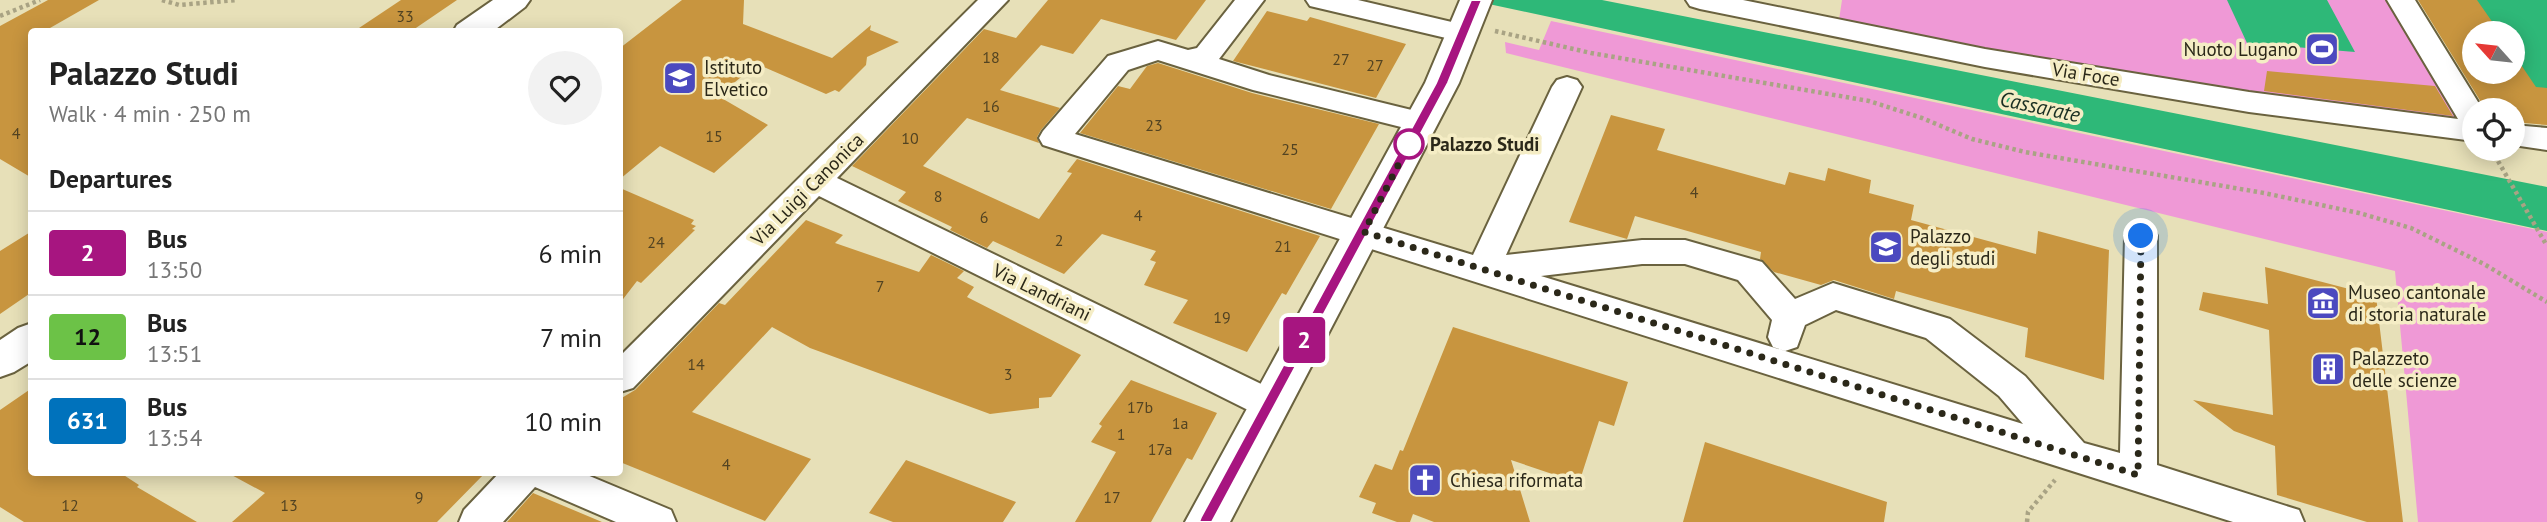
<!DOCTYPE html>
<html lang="en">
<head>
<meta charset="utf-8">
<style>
	:root { --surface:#fff; --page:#f2f2f2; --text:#222; --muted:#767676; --line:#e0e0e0 }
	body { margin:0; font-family:"PT Sans",sans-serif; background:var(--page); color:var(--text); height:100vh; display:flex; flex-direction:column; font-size:26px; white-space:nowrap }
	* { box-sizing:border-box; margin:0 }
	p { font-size:23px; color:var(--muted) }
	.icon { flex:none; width:38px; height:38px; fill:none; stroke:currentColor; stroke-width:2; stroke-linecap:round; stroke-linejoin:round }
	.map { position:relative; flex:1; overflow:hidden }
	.panel { position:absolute; left:28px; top:28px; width:595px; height:448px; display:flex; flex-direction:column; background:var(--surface); border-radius:7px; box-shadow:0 4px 18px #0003 }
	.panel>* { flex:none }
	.badge { padding:0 14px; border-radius:5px; font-size:24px; line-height:46px }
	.needle { width:46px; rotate:297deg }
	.buttons { position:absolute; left:2462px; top:21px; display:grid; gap:14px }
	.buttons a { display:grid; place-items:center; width:63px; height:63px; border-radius:50%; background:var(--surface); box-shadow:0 4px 18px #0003; font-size:35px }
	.you { position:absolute; width:35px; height:35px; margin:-18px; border:5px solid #fff; border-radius:50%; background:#1a73e8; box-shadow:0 0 0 10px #1a73e833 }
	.map>.badge { position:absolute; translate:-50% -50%; box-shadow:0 0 0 4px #fff }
	h2 { padding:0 21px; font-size:26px; line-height:63px }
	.round { display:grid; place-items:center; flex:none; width:74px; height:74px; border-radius:37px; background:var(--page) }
	.head { display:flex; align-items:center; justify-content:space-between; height:119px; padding:0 21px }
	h1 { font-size:33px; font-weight:700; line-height:52px }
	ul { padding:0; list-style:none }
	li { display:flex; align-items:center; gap:21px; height:84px; padding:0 21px; border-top:2px solid var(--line) }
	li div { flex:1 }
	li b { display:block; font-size:26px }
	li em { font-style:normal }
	li .badge { min-width:77px; font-weight:700; text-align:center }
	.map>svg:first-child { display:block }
	.green { fill:#ef99d6 }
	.water { fill:#2eb878 }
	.building { fill:#c8953f }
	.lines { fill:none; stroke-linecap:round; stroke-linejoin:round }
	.minor-casing { stroke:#6a623f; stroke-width:4 }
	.major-casing { stroke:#6a623f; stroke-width:4 }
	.path { stroke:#a9a384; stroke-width:4.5; stroke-dasharray:3.5 3.5; stroke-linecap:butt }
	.minor { fill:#fff; fill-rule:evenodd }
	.major { fill:#fff; fill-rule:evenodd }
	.line { fill:#a71580; stroke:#fff; stroke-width:2 }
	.walk { stroke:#2b2819; stroke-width:7; stroke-dasharray:0 12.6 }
	.stop-dot { fill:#fff; stroke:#a71580; stroke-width:3.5 }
	.labels { text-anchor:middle; stroke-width:7; stroke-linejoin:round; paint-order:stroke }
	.number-label { font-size:16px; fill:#524322 }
	.poi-label { font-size:19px; fill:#2b2819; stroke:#f5edc5; text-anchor:start }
	.street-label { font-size:19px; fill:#2b2819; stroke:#f5edc5 }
	.stop-label { font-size:19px; font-weight:bold; fill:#2b2819; stroke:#f5edc5; text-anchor:start }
	.water-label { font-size:21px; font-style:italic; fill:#1a3023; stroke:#f5edc5 }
</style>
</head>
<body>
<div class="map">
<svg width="2547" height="522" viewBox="0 0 2547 522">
	<rect width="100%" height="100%" fill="#e7e0b8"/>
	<path class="green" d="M1842,0H2394L2465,121L2242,98L1989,53L1839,20Z
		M1551,21L2547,232V522H2418L2395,271L1506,53L1505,42L1539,50Z"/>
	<path class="water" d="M1470,0H1602L2547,187V231Z
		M2227,0H2327L2355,52L2247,43Z
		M2434,0H2547V116L2505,110L2480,72H2513V33H2474V63Z"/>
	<path class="building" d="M48,0H99L43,32H32V178L0,159V26Z
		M401,0H457L410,32H353Z
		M682,0H744L743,24L832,58L871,25L870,30L899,42L867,57L866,65L839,92L835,90L826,94L757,64L718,96L768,125L714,173L660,146L620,179V48Z
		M1048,0H1206L1176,40L1101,19L1073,54L1041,45L1000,90L1060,108L1041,130L1037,137L1039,143L967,118L923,166L1039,219L1072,173L1067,172L1077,159L1320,236L1286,295L1282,293L1247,352L1173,323L1188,300L1144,285L1156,262L1150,260L1156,251L1102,234L1064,274L993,241L987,248L950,230L952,227L898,201L906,192L852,166L984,29L1016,38Z
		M2418,0H2477L2500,33H2474V72H2513V53L2536,87L2547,88V125L2513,122V110H2486Z
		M1267,11L1307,21L1310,17L1406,44L1376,98L1233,61Z
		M1158,63L1252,93L1379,124L1331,209L1080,133L1118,86L1130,89L1147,66Z
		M2267,71L2435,86L2453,116L2264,91Z
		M1611,115L1665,129L1657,150L1785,185L1789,172L1825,181L1828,168L1871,180L1869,193L1914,205L1911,220L2036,254L2038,231L2109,250L2104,380L2025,357L2028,328L1896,291L1894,299L1834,280L1821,285L1774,272L1760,259L1761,252L1635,216L1627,239L1569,222Z
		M620,188L694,220L691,224L696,226L692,229L695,230L641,283L637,281L620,303Z
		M806,220L843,235L835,243L919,272L931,255L964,271L957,278L974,287L967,297L1081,355L1051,397L1039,398V408L990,414L810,348L772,327L692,412L811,459L765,521L620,462V399L635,390L719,303L725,305Z
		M32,231V292L0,314V251Z
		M2265,267L2376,296L2403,522H2367L2277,495L2275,446L2234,431L2193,400L2273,415L2269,330L2199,310L2203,292L2268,304Z
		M1453,327L1628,382L1614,426L1599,421L1579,483L1511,460L1530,522H1434L1413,514L1410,522H1397L1372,513L1376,503L1359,497L1375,464L1392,470L1400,450L1403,451Z
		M1131,380L1217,413L1192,460L1187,458L1151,522H1075L1116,452L1091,442L1102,426L1099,424Z
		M32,388V472H119L139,485L137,487L197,522H24L0,507V410Z
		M1705,442L1887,502L1884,522H1683Z
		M906,460L1016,502L1003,522H893L869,513Z
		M226,472H486L437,522H232L265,493Z
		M533,493L602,522H507Z"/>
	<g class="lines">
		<g class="minor-casing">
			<path id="minor" d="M978,0H1008L837,178L1282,394L1287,404L1282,414L1269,419L1256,414L819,196L633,388L620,392V356Z
				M1235,0H1264L1219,59L1269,75L1432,115L1436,122L1432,129L1421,132L1253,90L1158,60L1128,70L1075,134L1473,255L1552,87L1557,80L1567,77L1577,80L1582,87L1506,255L1642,240H1685L1762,262L1795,299L1833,283L1950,319L2025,376L2084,443L2120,453L2125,236L2129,228L2141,224L2153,228L2157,236V465L2299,510L2304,522H2233L1043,145L1039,138L1043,131L1108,56L1158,41L1188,50L1197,48ZM1642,264H1685L1738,280L1772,320L1768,337L1773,347L1785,351L1797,347L1805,325L1836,310L1926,338L1999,396L2023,424L1541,276Z
				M1306,0H1358L1473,27L1477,33L1473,39L1463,42L1310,6Z
				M1686,0H1743L1985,49L2249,92L2458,119L2387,0H2415L2483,110H2474V141L2249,112L1985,67L1700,9L1690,6Z
				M2513,125L2547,128V150L2513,145Z
				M500,472H580L671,510L676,522H616L535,487L503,522H459L464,510Z"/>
		</g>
		<g class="major-casing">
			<path id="major" d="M493,0H530L525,7L492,32H453L457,25Z
				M1460,0H1492L1459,83L1230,522H1185L1425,83Z
				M32,323V361L14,372L0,377V340L18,328Z"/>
		</g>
		<path class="path" d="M162,0L179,5L237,0
			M0,16L40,0
			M1495,31L1591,53L1869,101L1922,118L1972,139L2025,152L2264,193L2359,213L2411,228L2484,264L2547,302
			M2491,149L2547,246
			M2027,522L2028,512L2055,480"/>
		<use href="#minor" class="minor"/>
		<use href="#major" class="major"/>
	</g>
	<path class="line" d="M1471,0H1482L1448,83L1212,522H1199L1201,517L1436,83Z"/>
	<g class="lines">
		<path class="walk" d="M1409,144L1412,138L1364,232L2138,475L2141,236"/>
	</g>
	<defs>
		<g id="stadium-square" transform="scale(1.75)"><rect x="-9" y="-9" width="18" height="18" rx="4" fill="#4b49bf" stroke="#f5edc5"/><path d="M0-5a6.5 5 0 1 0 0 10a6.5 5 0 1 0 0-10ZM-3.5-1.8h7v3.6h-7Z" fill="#fff"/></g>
		<g id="school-square" transform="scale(1.75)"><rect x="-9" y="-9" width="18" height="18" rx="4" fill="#4b49bf" stroke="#f5edc5"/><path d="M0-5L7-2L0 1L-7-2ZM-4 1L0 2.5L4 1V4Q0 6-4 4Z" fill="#fff"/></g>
		<g id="museum-square" transform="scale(1.75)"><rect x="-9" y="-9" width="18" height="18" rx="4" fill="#4b49bf" stroke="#f5edc5"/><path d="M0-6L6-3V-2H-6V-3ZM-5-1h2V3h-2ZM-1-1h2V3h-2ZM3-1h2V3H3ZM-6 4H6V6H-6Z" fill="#fff"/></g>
		<g id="building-square" transform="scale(1.75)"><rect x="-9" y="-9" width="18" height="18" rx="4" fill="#4b49bf" stroke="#f5edc5"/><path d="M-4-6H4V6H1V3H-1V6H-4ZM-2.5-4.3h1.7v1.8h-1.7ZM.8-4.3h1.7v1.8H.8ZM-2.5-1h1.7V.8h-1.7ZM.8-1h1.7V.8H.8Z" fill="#fff"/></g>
		<g id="church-square" transform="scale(1.75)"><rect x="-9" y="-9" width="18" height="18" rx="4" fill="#4b49bf" stroke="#f5edc5"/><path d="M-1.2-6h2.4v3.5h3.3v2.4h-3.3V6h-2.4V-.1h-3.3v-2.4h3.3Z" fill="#fff"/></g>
	</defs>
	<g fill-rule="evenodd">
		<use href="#stadium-square" x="2322" y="49"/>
		<use href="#school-square" x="680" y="78"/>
		<use href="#school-square" x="1886" y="247"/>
		<use href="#museum-square" x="2323" y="303"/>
		<use href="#building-square" x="2328" y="369"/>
		<use href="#church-square" x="1425" y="480"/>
	</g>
	<circle class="stop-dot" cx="1409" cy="144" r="14"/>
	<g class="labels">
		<g class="number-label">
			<text x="405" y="22">33</text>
			<text x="991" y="63">18</text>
			<text x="1341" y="65">27</text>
			<text x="1375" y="71">27</text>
			<text x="991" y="112">16</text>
			<text x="1154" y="131">23</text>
			<text x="16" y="139">4</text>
			<text x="714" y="142">15</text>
			<text x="910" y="144">10</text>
			<text x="1290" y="155">25</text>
			<text x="1694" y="198">4</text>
			<text x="938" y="202">8</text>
			<text x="1138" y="221">4</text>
			<text x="984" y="223">6</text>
			<text x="1059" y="246">2</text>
			<text x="656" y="248">24</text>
			<text x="1283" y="252">21</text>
			<text x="880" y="292">7</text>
			<text x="1222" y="323">19</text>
			<text x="696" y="370">14</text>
			<text x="1008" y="380">3</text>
			<text x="1140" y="413">17b</text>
			<text x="1180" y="429">1a</text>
			<text x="1121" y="440">1</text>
			<text x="1160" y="455">17a</text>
			<text x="726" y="470">4</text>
			<text x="419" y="503">9</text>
			<text x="1112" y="503">17</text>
			<text x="70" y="511">12</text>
			<text x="289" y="511">13</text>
		</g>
		<g class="poi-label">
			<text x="2298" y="56" text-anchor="end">Nuoto Lugano</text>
			<text x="704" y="74">Istituto<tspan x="704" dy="22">Elvetico</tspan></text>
			<text x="1910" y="243">Palazzo<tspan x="1910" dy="22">degli studi</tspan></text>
			<text x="2348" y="299">Museo cantonale<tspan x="2348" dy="22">di storia naturale</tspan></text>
			<text x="2352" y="365">Palazzeto<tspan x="2352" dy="22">delle scienze</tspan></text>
			<text x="1450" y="487">Chiesa riformata</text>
		</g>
		<g class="street-label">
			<text transform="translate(2086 74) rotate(9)" y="7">Via Foce</text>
			<text transform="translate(807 189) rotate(-45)" y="7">Via Luigi Canonica</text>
			<text transform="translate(1042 292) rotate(26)" y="7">Via Landriani</text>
		</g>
		<g class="stop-label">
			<text x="1430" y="151">Palazzo Studi</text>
		</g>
		<g class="water-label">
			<text transform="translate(2040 107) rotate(12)" y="7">Cassarate</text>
		</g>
	</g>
</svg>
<div class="buttons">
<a><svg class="needle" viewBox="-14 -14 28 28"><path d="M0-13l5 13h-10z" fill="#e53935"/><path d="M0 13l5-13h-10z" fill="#767676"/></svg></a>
<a><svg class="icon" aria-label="locate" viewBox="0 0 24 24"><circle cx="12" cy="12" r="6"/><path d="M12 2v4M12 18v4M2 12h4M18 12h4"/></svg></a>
</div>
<div class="you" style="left:2141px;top:236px"></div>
<b class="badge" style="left:1304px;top:340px;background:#a71580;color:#fff">2</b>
<section class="panel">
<div class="head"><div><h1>Palazzo Studi</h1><p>Walk · 4 min · 250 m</p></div><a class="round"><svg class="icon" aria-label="heart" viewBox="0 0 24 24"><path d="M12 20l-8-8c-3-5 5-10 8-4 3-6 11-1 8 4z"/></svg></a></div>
<h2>Departures</h2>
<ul>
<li><span class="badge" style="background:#a71580;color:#fff">2</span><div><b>Bus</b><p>13:50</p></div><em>6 min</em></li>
<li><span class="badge" style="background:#6cc247;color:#111">12</span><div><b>Bus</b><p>13:51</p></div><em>7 min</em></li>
<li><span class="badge" style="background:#0072bc;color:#fff">631</span><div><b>Bus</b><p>13:54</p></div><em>10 min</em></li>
</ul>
</section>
</div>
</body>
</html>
